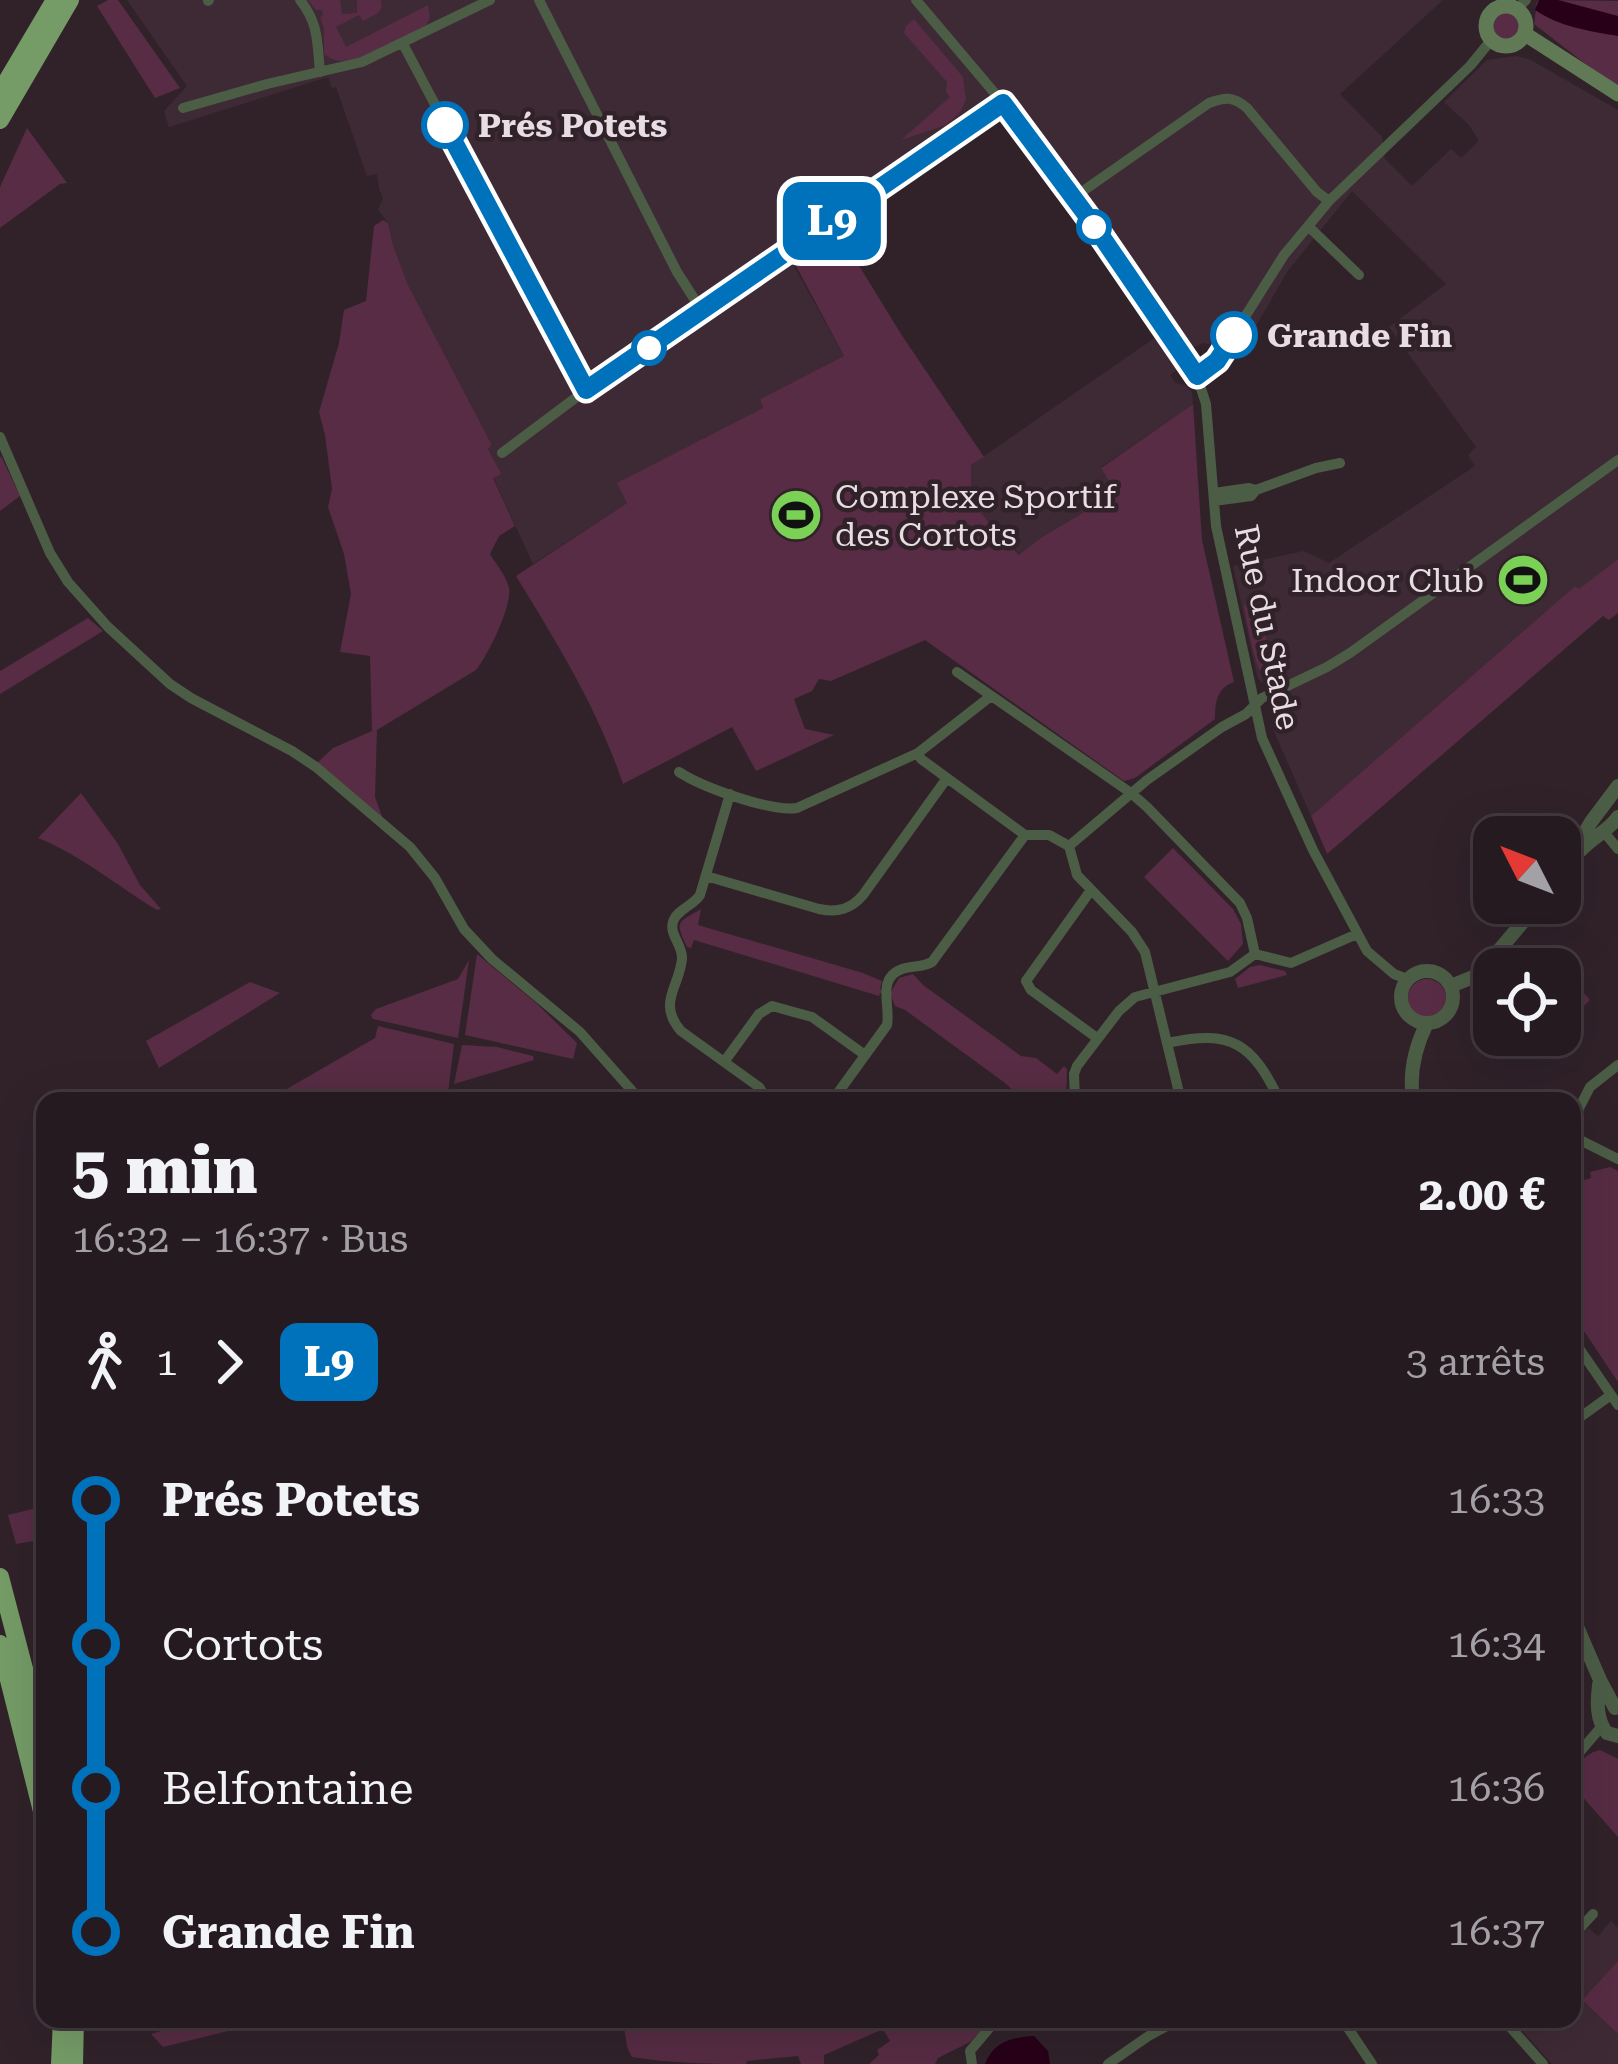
<!DOCTYPE html>
<html lang="fr">
<head>
<meta charset="utf-8">
<style>
	:root { --surface:#251a20; --page:#31272d; --text:#f1f3f6; --muted:#a3a1a5; --line:#42383e }
	body { margin:0; font-family:"Roboto Serif",serif; background:var(--page); color:var(--text); height:100vh; display:flex; flex-direction:column; font-size:45px; white-space:nowrap }
	* { box-sizing:border-box; margin:0 }
	p { font-size:39px; color:var(--muted) }
	.icon { flex:none; width:66px; height:66px; fill:none; stroke:currentColor; stroke-width:2; stroke-linecap:round; stroke-linejoin:round }
	.map { position:relative; flex:1; overflow:hidden }
	.side { position:absolute; left:36px; top:1092px; width:1545px; height:936px; display:flex; flex-direction:column; background:var(--surface); border-radius:24px; box-shadow:0 12px 48px #0002,0 0 0 3px var(--line) }
	.side>* { flex:none }
	.badge { padding:0 24px; border-radius:18px; font-size:42px; line-height:78px }
	.needle { width:78px; rotate:312deg }
	.tools { position:absolute; left:1473px; top:816px; display:grid; gap:24px }
	.tools a { display:grid; place-items:center; width:108px; height:108px; border-radius:24px; background:var(--surface); box-shadow:0 12px 48px #0002,0 0 0 3px var(--line); font-size:60px }
	.map>.badge { position:absolute; translate:-50% -50%; box-shadow:0 0 0 6px #fff }
	.legs { display:flex; align-items:center; gap:18px; height:132px; padding:0 36px; font-size:39px }
	.legs p { margin-inline-start:auto }
	.summary { display:flex; align-items:center; justify-content:space-between; height:204px; padding:0 36px }
	h1 { font-size:66px; font-weight:800; line-height:90px }
	ul { padding:0 36px; list-style:none }
	li { display:flex; align-items:center; gap:42px; height:144px; font-size:45px }
	li i { display:grid; place-items:center; width:18px; height:100%; margin:0 15px; background:currentColor }
	li i::after { content:''; width:30px; height:30px; margin:-15px; border:9px solid; border-radius:50%; background:var(--surface) }
	li p { margin-inline-start:auto }
	li:first-child i { background:linear-gradient(#0000 50%,currentColor 0) }
	li:last-child i { background:linear-gradient(currentColor 50%,#0000 0) }
	.map>svg:first-child { display:block }
	.built { fill:#3e2a35 }
	.green { fill:#572c44 }
	.water { fill:#280119 }
	.lines { fill:none; stroke-linecap:round; stroke-linejoin:round }
	.minor { stroke:#4c5d46; stroke-width:10 }
	.tertiary { stroke:#4c5d46; stroke-width:14 }
	.secondary { stroke:#607a56; stroke-width:15 }
	.trunk { stroke:#759c67; stroke-width:18 }
	.line-1-casing { stroke:#fff; stroke-width:27 }
	.line-1 { stroke:#0072bc; stroke-width:18 }
	.stop-1-dot { fill:#fff; stroke:#0072bc; stroke-width:6 }
	.labels { text-anchor:middle; stroke-width:9; stroke-linejoin:round; paint-order:stroke }
	.stop-label { font-size:33px; font-weight:bold; fill:#e8dde2; stroke:#31222a; text-anchor:start }
	.poi-label { font-size:33px; fill:#e8dde2; stroke:#31222a; text-anchor:start }
	.street-label { font-size:33px; fill:#e8dde2; stroke:#31222a }
</style>
</head>
<body>
<div class="map">
<svg width="1618" height="2064" viewBox="0 0 1618 2064">
	<rect width="100%" height="100%" fill="#31222a"/>
	<path class="built" d="M127,0H1443L1340,94L1382,137L1385,159L1412,186L1451,149L1461,158L1479,141L1469,125L1444,102L1487,60L1516,56L1531,60L1618,110V559L1579,590L1575,586L1311,816L1273,729L1283,703L1275,686L1263,683L1258,679L1233,566L1304,551L1329,563L1475,466L1468,455L1476,447L1389,327L1446,284L1352,191L1287,272L1256,326L1236,316L1215,345L1203,343L1186,351L1069,180L1003,94L784,248L844,356L760,399L764,408L618,483L627,503L533,564L493,477L488,448L492,445L408,285L393,245L388,223L378,210L383,198L379,189L377,174L367,176L336,87L332,88L328,77L169,127L164,111L187,86Z
		M1156,337L1177,370L1170,375L1175,383L1185,385L1192,392L1193,404L1101,467L1110,483L1103,501L1042,537L1020,555L972,503L971,465Z
		M1611,1921L1618,1928V1961L1582,2000L1618,2034V2064H1552L1515,2023L1519,2019H1572V1945L1588,1928L1598,1936Z"/>
	<path class="green" d="M108,0H118L180,88L155,98L97,6Z
		M308,0H340L342,14L357,13V0H381L382,7L378,13L363,21L359,15L336,27L346,47L428,5C429,13 432,18 426,25C419,35 357,62 343,61C334,61 332,59 324,54V28L320,17L323,16L322,10H316Z
		M1539,0L1618,1V89L1534,24L1537,2L1532,9Z
		M1491 26a15 15 0 1 1 30 0a15 15 0 1 1-30 0Z
		M914,19L963,77L966,100L960,112L946,125L901,140L950,97L946,92L947,82L904,33L906,26Z
		M27,128L67,183L60,184L0,228V187Z
		M383,220L388,223L393,245L408,285L492,445L488,449L501,474L493,478L515,526L499,536L490,554C496,564 507,577 509,588C512,607 487,657 476,670L377,730L375,797L383,819L317,763L333,748L372,731L370,656L340,652L351,594L344,554L328,507L332,489L325,435L319,412L339,343L344,310L366,301L374,226Z
		M839,233L901,334L984,457L971,465L972,503L1019,555L1042,537L1103,501L1099,493L1110,483L1101,468L1193,404L1202,540L1234,682C1217,688 1215,702 1215,719L1135,778L1124,781L925,640L831,681L819,679L812,691L794,699L805,729L834,735L756,771L732,727L623,784C598,709 557,643 516,576L627,503L617,483L763,408L760,399L844,356L795,264Z
		M1,456L20,496L0,511V458Z
		M1618,559V613L1609,620L1603,616L1327,854L1311,816L1575,586L1579,589Z
		M1254,600L1269,646L1265,659L1268,664L1279,667L1283,674L1275,680C1272,679 1268,679 1265,677C1254,669 1247,621 1244,607L1246,602Z
		M88,618L103,631L0,694V671Z
		M81,793L118,844L140,885L161,909L157,910C117,886 81,855 38,838Z
		M1173,848L1233,909L1241,924L1243,944L1228,961L1144,877Z
		M701,909L698,925L863,973L882,981L880,989L891,992L899,978L913,974L923,985L1021,1056L1036,1058L1057,1074L1064,1066L1067,1069L1066,1101H1025L1005,1083L905,1010L895,1006L891,996L880,993L879,996L694,940L691,948L687,947C674,920 678,923 701,909Z
		M477,954L535,1002L577,1043L573,1059L465,1035Z
		M469,960L458,1038L373,1019L371,1015L376,1009L458,979Z
		M1260,965L1285,971L1287,975L1238,988L1235,979L1250,967Z
		M1408 998a19 19 0 1 1 38 0a19 19 0 1 1-38 0Z
		M250,982L280,993L159,1068L146,1041Z
		M1574,982L1590,1000L1560,1028V995Z
		M378,1026L454,1044L447,1101H266L375,1038Z
		M462,1045L497,1047L533,1056L534,1060L454,1084Z
		M1610,1167L1618,1171V1382L1572,1313V1184L1591,1178L1590,1172Z
		M45,1506V1539L16,1544L8,1515Z
		M1600,1750L1618,1759V1837L1572,1785C1572,1770 1584,1753 1600,1750Z
		M1618,1961V2034L1582,2000Z
		M202,2019H277L163,2047L151,2034Z
		M623,2019H992L970,2042L938,2058L935,2064H869L879,2055L877,2050L890,2041L883,2029L824,2055V2064H801L798,2056L747,2061L746,2064C707,2064 670,2063 632,2057L627,2047Z"/>
	<path class="water" d="M1539,0H1558L1618,16V36C1589,31 1560,27 1535,10Z
		M1034,2036L1048,2051L1050,2064H985C993,2042 1013,2037 1034,2036Z"/>
	<g class="lines">
		<path class="minor" d="M300,0C319,24 317,42 320,72
			M539,0L677,272L702,311
			M916,0L1003,103L1100,234L1197,376L1206,404L1216,526L1262,738L1313,850L1367,951L1394,974L1407,979
			M208,1L209,0
			M1517,9L1526,0
			M403,44L586,390
			M183,108L267,84L362,62L490,0
			M1073,198L1209,103C1225,97 1233,96 1247,108L1317,192L1329,201
			M1308,226L1359,275
			M1197,376L1217,361L1284,255L1329,201L1470,66L1492,39
			M0,437L50,553L68,582L108,627L170,684L191,698L292,751L316,767L410,847L435,878L464,929L492,959L580,1032L641,1101
			M502,453L586,390L1003,103
			M1214,493L1249,488L1256,490
			M1214,501L1251,496L1256,490L1316,468L1340,463
			M957,672L1131,793L1147,807L1240,903L1247,918L1255,954
			M918,753L921,759L1025,835H1049L1069,846L1077,875L1132,932L1145,952L1181,1101
			M679,772C702,787 770,812 797,808L918,753L991,696
			M730,794L700,895C693,906 676,910 673,922C669,935 683,945 682,959C679,988 657,1003 681,1031L759,1087L768,1101
			M1604,832L1618,849
			M1069,846L1147,780L1222,727L1246,714L1262,698L1327,667L1350,653L1618,460
			M706,876L819,909C838,913 851,909 863,895L947,778
			M1091,890L1026,981L1031,990L1097,1038
			M1255,954L1291,963L1357,934
			M1167,1043C1232,1029 1252,1043 1280,1101
			M724,1062L759,1014L772,1006L812,1017L865,1055
			M832,1101L887,1025C891,1006 876,978 902,969C913,965 921,968 932,962L1025,835
			M929,1101L936,1096L948,1101
			M1075,1101L1074,1074L1077,1066L1119,1011L1135,997L1230,972L1255,954
			M1572,1122L1590,1087L1618,1065
			M1572,1136L1618,1159
			M1572,1338L1618,1405
			M1572,1423L1611,1395
			M1572,1761L1602,1726
			M1572,1937L1593,1914
			M1342,2019L1372,2064
			M1503,2019L1543,2064
			M972,2064L970,2051L997,2019
			M1108,2064L1150,2035L1180,2019"/>
		<path class="tertiary" d="M1581,850C1593,837 1608,831 1618,817
			M1560,874L1591,822L1618,786
			M1401 997a26 26 0 1 1 52 0a26 26 0 1 1-52 0Z
			M1451,986L1478,975L1539,903
			M1413,1101C1409,1074 1415,1047 1427,1023
			M1572,1615L1600,1680L1615,1708
			M1599,1685C1597,1701 1596,1720 1607,1733L1618,1736"/>
		<path class="secondary" d="M1486 26a20 20 0 1 1 40 0a20 20 0 1 1-40 0Z
			M1525,34L1618,94"/>
		<path class="trunk" d="M0,93L55,0
			M0,120L70,0
			M0,1577L45,1749
			M0,1644L45,1823
			M60,2064L62,2019
			M74,2064L75,2019"/>
	</g>
	<g class="lines">
		<g class="line-1-casing">
			<path id="line-1" d="M445,125L586,390L1003,103L1093,224L1197,376L1217,361L1234,335"/>
		</g>
		<use href="#line-1" class="line-1"/>
	</g>
	<defs>
		<g id="stadium-disc" transform="scale(2.7)"><circle r="9.5" fill="#7bd156" stroke="#31222a"/><path d="M0-5a6.5 5 0 1 0 0 10a6.5 5 0 1 0 0-10ZM-3.5-1.8h7v3.6h-7Z" fill="#111"/></g>
	</defs>
	<g fill-rule="evenodd">
		<use href="#stadium-disc" x="796" y="515"/>
		<use href="#stadium-disc" x="1523" y="580"/>
	</g>
	<g class="stop-1-dot">
		<circle cx="445" cy="125" r="21"/>
		<circle cx="1094" cy="227" r="15"/>
		<circle cx="1234" cy="335" r="21"/>
		<circle cx="649" cy="348" r="15"/>
	</g>
	<g class="labels">
		<g class="stop-label">
			<text x="478" y="137">Prés Potets</text>
			<text x="1267" y="347">Grande Fin</text>
		</g>
		<g class="poi-label">
			<text x="835" y="508">Complexe Sportif<tspan x="835" dy="38">des Cortots</tspan></text>
			<text x="1484" y="592" text-anchor="end">Indoor Club</text>
		</g>
		<g class="street-label">
			<text transform="translate(1268 627) rotate(78)" y="12">Rue du Stade</text>
		</g>
	</g>
</svg>
<div class="tools">
<a><svg class="needle" viewBox="-14 -14 28 28"><path d="M0-13l5 13h-10z" fill="#e53935"/><path d="M0 13l5-13h-10z" fill="#a3a1a5"/></svg></a>
<a><svg class="icon" aria-label="locate" viewBox="0 0 24 24"><circle cx="12" cy="12" r="6"/><path d="M12 2v4M12 18v4M2 12h4M18 12h4"/></svg></a>
</div>
<b class="badge" style="left:832px;top:221px;background:#0072bc;color:#fff">L9</b>
<section class="side">
<div class="summary"><div><h1>5 min</h1><p>16:32 – 16:37 · Bus</p></div><b>2.00 €</b></div>
<div class="legs"><svg class="icon" aria-label="walk" viewBox="0 0 24 24"><circle cx="13" cy="4" r="2"/><path d="M13 8l-2 6 4 7M11 14l-3 7M7 12l3-4h3l4 4"/></svg>1<svg class="icon" aria-label="forward" viewBox="0 0 24 24"><path d="M9 5l7 7-7 7"/></svg><b class="badge" style="background:#0072bc;color:#fff">L9</b><p>3 arrêts</p></div>
<ul>
<li><i style="color:#0072bc"></i><b>Prés Potets</b><p>16:33</p></li>
<li><i style="color:#0072bc"></i><span>Cortots</span><p>16:34</p></li>
<li><i style="color:#0072bc"></i><span>Belfontaine</span><p>16:36</p></li>
<li><i style="color:#0072bc"></i><b>Grande Fin</b><p>16:37</p></li>
</ul>
</section>
</div>
</body>
</html>
